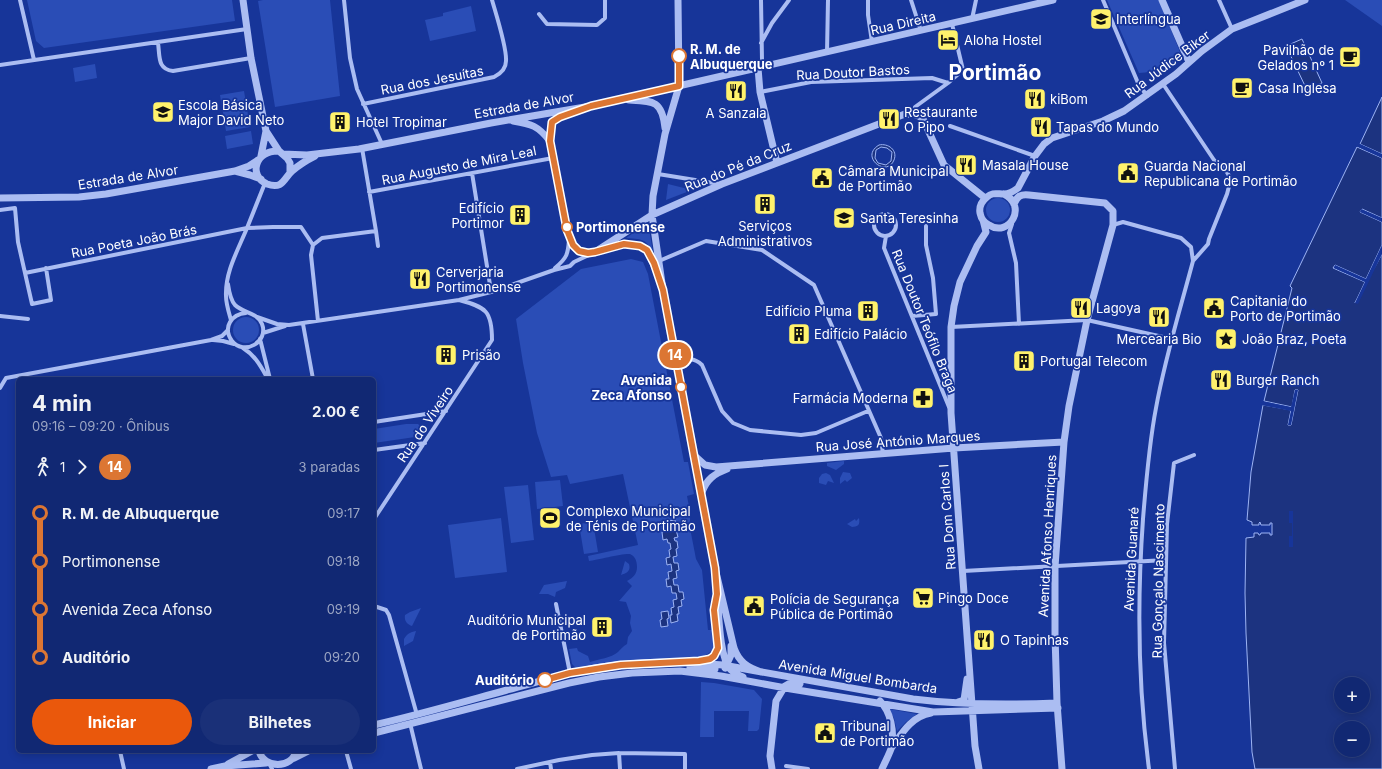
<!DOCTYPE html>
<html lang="pt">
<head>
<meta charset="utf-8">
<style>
	:root { --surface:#112873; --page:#1a3078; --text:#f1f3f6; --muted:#9ca6c4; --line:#304485; --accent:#ea580c }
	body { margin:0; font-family:Inter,sans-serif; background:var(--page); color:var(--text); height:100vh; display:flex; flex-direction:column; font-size:15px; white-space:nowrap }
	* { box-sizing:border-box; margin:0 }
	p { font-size:13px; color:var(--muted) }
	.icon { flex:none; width:22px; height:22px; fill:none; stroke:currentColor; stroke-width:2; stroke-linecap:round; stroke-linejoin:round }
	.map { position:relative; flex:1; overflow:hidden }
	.details { position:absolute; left:16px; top:377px; width:360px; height:376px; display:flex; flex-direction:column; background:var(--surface); border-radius:6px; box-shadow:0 2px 10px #0003,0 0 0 1px var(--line) }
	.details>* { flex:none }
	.badge { padding:0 8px; border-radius:13px; font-size:14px; line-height:26px }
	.controls { position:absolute; left:1334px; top:677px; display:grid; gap:8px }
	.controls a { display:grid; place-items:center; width:36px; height:36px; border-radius:50%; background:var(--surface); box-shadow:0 2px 10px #0003,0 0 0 1px var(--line); font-size:20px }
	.map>.badge { position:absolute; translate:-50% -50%; box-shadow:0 0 0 2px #fff }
	.legs { display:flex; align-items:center; gap:6px; height:44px; padding:0 16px; font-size:13px }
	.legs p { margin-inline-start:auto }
	.overview { display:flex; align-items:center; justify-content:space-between; height:68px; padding:0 16px }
	h1 { font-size:22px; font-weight:700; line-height:30px }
	.cta { display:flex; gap:8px; margin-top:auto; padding:8px 16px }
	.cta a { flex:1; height:46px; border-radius:24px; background:var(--accent); color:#fff; font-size:16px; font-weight:700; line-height:46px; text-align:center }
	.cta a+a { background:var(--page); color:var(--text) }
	ul { padding:0 16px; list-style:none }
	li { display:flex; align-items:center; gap:14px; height:48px; font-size:15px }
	li i { display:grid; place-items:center; width:6px; height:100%; margin:0 5px; background:currentColor }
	li i::after { content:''; width:10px; height:10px; margin:-5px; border:3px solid; border-radius:50%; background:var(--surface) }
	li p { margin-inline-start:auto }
	li:first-child i { background:linear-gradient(#0000 50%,currentColor 0) }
	li:last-child i { background:linear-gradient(currentColor 50%,#0000 0) }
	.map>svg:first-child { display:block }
	.green { fill:#2a4db6 }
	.water { fill:#1c3380; stroke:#9db4f4; fill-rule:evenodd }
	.pier { fill:#173599 }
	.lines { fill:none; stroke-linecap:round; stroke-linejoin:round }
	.minor { stroke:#abbdf2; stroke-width:4 }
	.tertiary { stroke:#abbdf2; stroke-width:7 }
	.line-1-casing { stroke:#fff; stroke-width:9 }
	.line-1 { stroke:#dc7633; stroke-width:6 }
	.stop-1-dot { fill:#fff; stroke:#dc7633; stroke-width:2 }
	.labels { text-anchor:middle; stroke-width:3.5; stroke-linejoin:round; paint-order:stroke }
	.poi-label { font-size:13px; fill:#fff; stroke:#173599; text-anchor:start }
	.street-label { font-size:13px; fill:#fff; stroke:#173599 }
	.stop-label { font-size:13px; font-weight:bold; fill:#fff; stroke:#173599; text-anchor:start }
	.town-label { font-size:21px; font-weight:bold; fill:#fff; stroke:#173599 }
</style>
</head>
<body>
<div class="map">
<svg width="1382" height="769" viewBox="0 0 1382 769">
	<rect width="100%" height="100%" fill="#173599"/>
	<path class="green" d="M27,0H232L235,21L44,48L36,41Z
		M263,0H330L340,96L275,107L258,1Z
		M1107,0H1159L1182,57C1169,67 1156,72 1139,73Z
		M1345,0H1382V26Z
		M471,6L476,31L430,41L425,20L443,16V13Z
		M95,64L97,78L75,82L73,68Z
		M244,91L250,127L226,131L220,95Z
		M251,131L253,144L227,149L225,136Z
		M668,184L692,190L666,200Z
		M986 210a12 12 0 1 1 24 0a12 12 0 1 1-24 0Z
		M648,223L654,258C648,240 645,239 626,238Z
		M631,259L643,262L648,274L684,462H688L694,494L687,496L690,512V528L696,559L702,570L708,630H715C717,649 712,655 693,659L577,669L572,664L569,649L577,648L578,651L588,656L590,662C599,659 611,658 618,652C621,649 623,646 627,644L628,637L632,631L630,623L631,616L626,602L619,601L632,586L627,581C633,578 637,574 637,567C637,561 635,556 630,554C623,553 597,560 589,561L588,556L638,545L623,474L570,484L567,475L551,477L537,433L523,363L516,319L581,269Z
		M233 330a13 13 0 1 1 26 0a13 13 0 1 1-26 0Z
		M406,424H418L424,430L415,437L374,443V429Z
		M844,461V464L836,470L827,466V463Z
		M843,472L850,473L852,478L847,482L845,480L840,484V478Z
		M826,473L830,475L834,483L828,481L826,485L819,483V478L822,474Z
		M560,480L563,506L537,509L535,482Z
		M528,485L534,540L511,543L504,487Z
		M501,518L507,572L455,578L448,525Z
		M859,518C860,524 859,527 852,527L847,524L855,519L856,521Z
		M593,522L598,552L584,554L579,524Z
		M625,561L629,564C631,571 627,573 621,575Z
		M567,581L565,588L556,592L555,597L548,594H539L544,585Z
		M421,608L412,626C407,624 404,621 405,615L410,612Z
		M416,631L413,641L404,646V639C407,634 410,632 416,631Z
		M701,682L714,683L754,690L762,699L759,729L757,731H748L749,711H714V737H700Z
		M889,709L917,714L906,722L897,731L894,718Z"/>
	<path class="water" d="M1302,39L1322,83L1307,90L1286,46Z
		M1382,97V154L1360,144Z
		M879,145C888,143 898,150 894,160C887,178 859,157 879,145ZM881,147L887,148L892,152L891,161L886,165L878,163L875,158L876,150Z
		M1357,147L1382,158V218L1362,209L1360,212L1382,222V245L1366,279L1335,265L1333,268L1365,282L1355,303L1382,254V769H1255L1252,752L1246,633L1245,593L1246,538L1254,537V533H1258L1259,535H1260L1261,533H1270V535H1272V523H1270V525H1261L1260,522L1259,523V525H1252V522L1247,520L1251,472L1263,405L1291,410L1288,425H1291L1298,390H1295L1292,407L1264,401L1292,288L1290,286ZM1341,684H1363V706H1341ZM1341,728H1363V750H1341Z
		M675,520L676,527L673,528V530H676L678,537L674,538L675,541H677L678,548L676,549L677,556L673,557L674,563H678L679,570L676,571L677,578L673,579L674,585H678L679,592H683L684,599L681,600L682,606L678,607L679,614H677L678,621L671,623L670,615H672L671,608L674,607L673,600L677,599L676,593H672L671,586L667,587L666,579H669L668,572L672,571L671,564L667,565L666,558L670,557L669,550L671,549L670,543H668L667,539L663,540L662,532L666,531L665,529H662L661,522Z
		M668,611L669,618L667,619L668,626L661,627L660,620L662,619L661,612Z"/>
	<path class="pier" d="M1358,143L1382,154V158L1356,146L1358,145Z
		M1361,209L1382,218V222L1360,212Z
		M1382,245L1381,252H1382V254L1358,304L1355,303L1365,282L1334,268L1335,265L1366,279Z
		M1295,390H1298L1291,425H1288L1291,411L1261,405L1263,403L1271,405L1263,403L1262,401L1291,407Z
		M1289,511H1293V547H1289V536H1292V523H1289Z"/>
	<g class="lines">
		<path class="minor" d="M20,0L34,60
			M344,0L350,58L357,89L382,144
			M868,0V15L872,42
			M911,0L921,31
			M1103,0L1138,83L1147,96
			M1219,0L1232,29
			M539,14L547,24L597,25L605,18V0
			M972,19L976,0
			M158,43C160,56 157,69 173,71L251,58
			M761,43L772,23L789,0
			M827,53L828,0
			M0,65L247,29
			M758,68L762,60L761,0
			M1163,84L1214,160L1225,169L1231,179L1227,194L1209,239L1208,244L1193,261
			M760,92L811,82L932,78L948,83
			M363,104L494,77C500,74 506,69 506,61C507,48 496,14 492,0
			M913,114L915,107L948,83L963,70L952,24
			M950,126L1035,156
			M472,173L491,291
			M658,174L720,184
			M369,192L553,158
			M0,210L15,208L18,242L32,304L51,300L46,268
			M874 225a11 11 0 1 1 22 0a11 11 0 1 1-22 0Z
			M1012,224L1009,233L1016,263L1019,324
			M1113,225L1123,222L1181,238L1191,247L1193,261C1180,310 1165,358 1156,408C1149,444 1146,482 1143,519C1137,602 1138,686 1149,769
			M376,231L378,246
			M886,236L884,248L949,407
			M659,261L706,241L762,250L814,285L881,438L883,454
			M555,268C567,258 568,254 569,240
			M25,273L247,228L265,183
			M228,284C229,291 230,299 235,305C243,313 257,312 262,324C269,342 244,356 232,341C222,327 232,314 246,313
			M0,316L28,319
			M912,316L936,314L933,278L926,245V226
			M257,317L277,324L289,325L459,300L491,292L554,270L570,266L574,262L591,254
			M231,320C229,313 226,304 226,296C225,272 238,250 247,228L273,227H301L313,245
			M318,321L311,255L313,245L322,238L376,231L362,148
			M303,324L313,379
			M951,327L1087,320L1172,339
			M263,333L285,326
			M260,339L270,379
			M213,340L223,341L234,344
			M243,348C256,356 261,367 268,379
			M676,361C686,359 694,357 702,365L722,411L733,423L750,430L801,435L816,433L868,411
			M0,388L6,378L211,340L222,336L228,330
			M374,422L446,411
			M374,450L425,443
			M374,519L492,340C492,311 486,307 459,300
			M963,571L1166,560
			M556,604L570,673
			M374,606L386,610L389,615L417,715
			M410,723L421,769
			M120,751L124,769
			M346,751L351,769
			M619,753L620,769
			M550,762L551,769
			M270,765L272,769
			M786,766L808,769
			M517,769L559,760L592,755L619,753L685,754V769
			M1175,769L1164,643L1167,524L1174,463L1194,455"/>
		<path class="tertiary" d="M243,0L251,58L266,131L279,151L287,158L290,163V172
			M678,0L679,86L665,134L653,196L652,215L663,290L715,568L734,648C739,662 747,667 761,672
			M1162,0L1189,62
			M758,68L760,92L777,163
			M629,100C653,101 662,100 665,128
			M572,113L560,117L552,122L550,141L567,230L573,245L579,251L588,253L595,252L624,244L640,246L647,250L658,274
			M513,121C532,124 538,126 550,141
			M279,151C255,150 248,176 267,184C283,190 284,178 292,171C299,165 307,160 315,156
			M283,154L307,155L359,149L491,123L591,106L1053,0
			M261,156L266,131
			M235,171L250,175L261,179
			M1004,194C1028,206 1009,238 989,225C984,223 981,218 980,213C979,207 982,201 987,197C992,192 997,194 1004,194C1009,194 1014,191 1018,188L1035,156L1044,144L1052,138L1103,121L1124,111L1176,74L1202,51L1232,29L1305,0
			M0,198L79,197L106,194L235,171L249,166L258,160
			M1014,204C1017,196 1021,194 1029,195L1105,203L1113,211V225L1087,320L1069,406L1064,442L1055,567V635L1057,703L1062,769
			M595,252L652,215L722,184L905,114C912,114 917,114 923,119L944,165L985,198
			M695,456L705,465L716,467L954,448L1064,442
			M702,492C707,479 714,474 727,469
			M717,594C719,612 719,656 730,669C733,673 738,675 743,677
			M700,661C713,658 719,654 717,640
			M690,667L715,669
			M725,668L731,655V646
			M880,701C891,712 894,731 892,746C890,753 885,762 882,769
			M958,702L964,700L967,679
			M374,725C418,715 463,702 507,690C538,682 569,672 601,667C641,661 683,661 723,665L913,699C961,705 1009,705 1057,703
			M374,733L569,683L599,677L632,673L680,671L721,676L791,689L933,712L1058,708
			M892,747C902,733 912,716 931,713
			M259,751C264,769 292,769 296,751
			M294,758L308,751
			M228,764L252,751
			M211,769L225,766L266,763
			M772,769L770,756L776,701L785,686L792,682L800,684
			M979,769L975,746L951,413V327L954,306L960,282L977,246L986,232L983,220"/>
	</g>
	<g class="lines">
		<g class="line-1-casing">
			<path id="line-1" d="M545,680L570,673L621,665L699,661L710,659L714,656L718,648L714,610L717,594L715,568L663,290L654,263L647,250L640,246L624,244L595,252L588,253L579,251L573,245L567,230L550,141L552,122L560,117L591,106L679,86V56"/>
		</g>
		<use href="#line-1" class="line-1"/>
	</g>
	<defs>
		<g id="school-square" transform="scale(1.15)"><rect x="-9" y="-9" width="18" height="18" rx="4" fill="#fff26c" stroke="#173599"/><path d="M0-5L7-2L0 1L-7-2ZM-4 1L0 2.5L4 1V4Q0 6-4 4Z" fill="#111"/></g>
		<g id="hotel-square" transform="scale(1.15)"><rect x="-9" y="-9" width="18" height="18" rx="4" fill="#fff26c" stroke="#173599"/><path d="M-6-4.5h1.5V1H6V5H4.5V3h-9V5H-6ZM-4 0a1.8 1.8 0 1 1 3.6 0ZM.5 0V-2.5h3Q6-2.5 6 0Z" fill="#111"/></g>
		<g id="cafe-square" transform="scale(1.15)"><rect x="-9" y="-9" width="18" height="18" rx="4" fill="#fff26c" stroke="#173599"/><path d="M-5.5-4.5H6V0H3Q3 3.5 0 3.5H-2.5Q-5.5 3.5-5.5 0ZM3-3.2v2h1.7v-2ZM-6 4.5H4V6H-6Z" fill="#111"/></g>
		<g id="restaurant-square" transform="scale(1.15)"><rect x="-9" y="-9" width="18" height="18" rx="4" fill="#fff26c" stroke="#173599"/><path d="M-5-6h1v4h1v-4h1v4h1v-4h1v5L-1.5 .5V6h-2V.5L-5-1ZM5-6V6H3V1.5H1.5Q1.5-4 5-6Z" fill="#111"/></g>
		<g id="building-square" transform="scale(1.15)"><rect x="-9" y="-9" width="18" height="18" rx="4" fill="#fff26c" stroke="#173599"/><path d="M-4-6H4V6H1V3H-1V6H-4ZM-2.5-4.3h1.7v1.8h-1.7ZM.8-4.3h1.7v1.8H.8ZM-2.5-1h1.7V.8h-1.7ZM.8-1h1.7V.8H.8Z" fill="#111"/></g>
		<g id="civic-square" transform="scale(1.15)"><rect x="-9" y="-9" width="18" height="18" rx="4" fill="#fff26c" stroke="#173599"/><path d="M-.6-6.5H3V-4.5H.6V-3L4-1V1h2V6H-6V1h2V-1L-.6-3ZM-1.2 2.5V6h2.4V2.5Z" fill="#111"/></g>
		<g id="sight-square" transform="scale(1.15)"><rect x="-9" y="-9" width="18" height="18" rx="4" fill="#fff26c" stroke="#173599"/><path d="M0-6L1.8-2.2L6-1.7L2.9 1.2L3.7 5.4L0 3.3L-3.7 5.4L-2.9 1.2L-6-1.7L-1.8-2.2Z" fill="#111"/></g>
		<g id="pharmacy-square" transform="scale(1.15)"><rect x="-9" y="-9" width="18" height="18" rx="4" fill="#fff26c" stroke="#173599"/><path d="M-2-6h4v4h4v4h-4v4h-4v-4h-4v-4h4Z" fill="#111"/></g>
		<g id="stadium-square" transform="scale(1.15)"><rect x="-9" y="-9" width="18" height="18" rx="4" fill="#fff26c" stroke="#173599"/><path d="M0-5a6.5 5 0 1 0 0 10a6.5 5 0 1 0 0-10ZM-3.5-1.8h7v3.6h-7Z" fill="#111"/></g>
		<g id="supermarket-square" transform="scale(1.15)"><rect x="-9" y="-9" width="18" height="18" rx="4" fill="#fff26c" stroke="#173599"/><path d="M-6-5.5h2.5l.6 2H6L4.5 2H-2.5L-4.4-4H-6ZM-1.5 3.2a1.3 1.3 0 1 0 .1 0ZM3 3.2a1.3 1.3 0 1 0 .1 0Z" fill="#111"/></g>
	</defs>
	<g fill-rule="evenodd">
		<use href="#school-square" x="1101" y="19"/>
		<use href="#hotel-square" x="948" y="40"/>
		<use href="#cafe-square" x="1350" y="57"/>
		<use href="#cafe-square" x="1242" y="88"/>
		<use href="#restaurant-square" x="736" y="91"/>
		<use href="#restaurant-square" x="1035" y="99"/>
		<use href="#school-square" x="163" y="112"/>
		<use href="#restaurant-square" x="889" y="119"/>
		<use href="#building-square" x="340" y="122"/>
		<use href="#restaurant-square" x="1041" y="127"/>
		<use href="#restaurant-square" x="966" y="165"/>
		<use href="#civic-square" x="1128" y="173"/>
		<use href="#civic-square" x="822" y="178"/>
		<use href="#building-square" x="765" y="204"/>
		<use href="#building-square" x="520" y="215"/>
		<use href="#school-square" x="844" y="218"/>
		<use href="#restaurant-square" x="420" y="279"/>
		<use href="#restaurant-square" x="1081" y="308"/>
		<use href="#civic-square" x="1214" y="308"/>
		<use href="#building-square" x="868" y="311"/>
		<use href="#restaurant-square" x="1159" y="317"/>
		<use href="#building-square" x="799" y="334"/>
		<use href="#sight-square" x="1226" y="339"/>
		<use href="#building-square" x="446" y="355"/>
		<use href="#building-square" x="1024" y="361"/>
		<use href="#restaurant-square" x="1221" y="380"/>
		<use href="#pharmacy-square" x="923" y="398"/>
		<use href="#stadium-square" x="550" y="518"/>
		<use href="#supermarket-square" x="923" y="598"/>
		<use href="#civic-square" x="754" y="606"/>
		<use href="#building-square" x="602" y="627"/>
		<use href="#restaurant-square" x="984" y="640"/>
		<use href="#civic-square" x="825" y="733"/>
	</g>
	<g class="stop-1-dot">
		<circle cx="679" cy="56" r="7"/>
		<circle cx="567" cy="227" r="5"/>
		<circle cx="681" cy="387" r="5"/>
		<circle cx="545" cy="680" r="7"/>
	</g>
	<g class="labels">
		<g class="poi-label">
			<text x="1116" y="24">Interlíngua</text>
			<text x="964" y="45">Aloha Hostel</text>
			<text x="1334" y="55" text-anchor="end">Pavilhão de<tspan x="1334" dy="15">Gelados nº 1</tspan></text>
			<text x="1258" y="93">Casa Inglesa</text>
			<text x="1050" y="104">kiBom</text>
			<text x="178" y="110">Escola Básica<tspan x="178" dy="15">Major David Neto</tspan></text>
			<text x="904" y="117">Restaurante<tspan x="904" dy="15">O Pipo</tspan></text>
			<text x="736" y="118" text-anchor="middle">A Sanzala</text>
			<text x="356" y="127">Hotel Tropimar</text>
			<text x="1056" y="132">Tapas do Mundo</text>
			<text x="982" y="170">Masala House</text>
			<text x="1144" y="171">Guarda Nacional<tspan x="1144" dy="15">Republicana de Portimão</tspan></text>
			<text x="838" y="176">Câmara Municipal<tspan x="838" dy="15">de Portimão</tspan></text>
			<text x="504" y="213" text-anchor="end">Edifício<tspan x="504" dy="15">Portimor</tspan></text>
			<text x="860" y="223">Santa Teresinha</text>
			<text x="765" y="231" text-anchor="middle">Serviços<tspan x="765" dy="15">Administrativos</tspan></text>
			<text x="436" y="277">Cerverjaria<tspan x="436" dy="15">Portimonense</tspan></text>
			<text x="1230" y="306">Capitania do<tspan x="1230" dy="15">Porto de Portimão</tspan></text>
			<text x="1096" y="313">Lagoya</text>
			<text x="852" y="316" text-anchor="end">Edifício Pluma</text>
			<text x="814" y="339">Edifício Palácio</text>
			<text x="1159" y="344" text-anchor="middle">Mercearia Bio</text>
			<text x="1242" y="344">João Braz, Poeta</text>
			<text x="462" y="360">Prisão</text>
			<text x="1040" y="366">Portugal Telecom</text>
			<text x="1236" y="385">Burger Ranch</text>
			<text x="908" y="403" text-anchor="end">Farmácia Moderna</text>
			<text x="566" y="516">Complexo Municipal<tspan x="566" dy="15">de Ténis de Portimão</tspan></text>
			<text x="938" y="603">Pingo Doce</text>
			<text x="770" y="604">Polícia de Segurança<tspan x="770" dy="15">Pública de Portimão</tspan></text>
			<text x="586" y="625" text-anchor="end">Auditório Municipal<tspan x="586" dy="15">de Portimão</tspan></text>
			<text x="1000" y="645">O Tapinhas</text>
			<text x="840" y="731">Tribunal<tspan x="840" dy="15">de Portimão</tspan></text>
		</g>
		<g class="street-label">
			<text transform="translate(903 23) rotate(-13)" y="5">Rua Direita</text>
			<text transform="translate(1167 64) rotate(-37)" y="5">Rua Júdice Biker</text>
			<text transform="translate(853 72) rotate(-3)" y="5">Rua Doutor Bastos</text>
			<text transform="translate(432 80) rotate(-11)" y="5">Rua dos Jesuítas</text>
			<text transform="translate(524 105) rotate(-10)" y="5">Estrada de Alvor</text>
			<text transform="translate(459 165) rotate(-11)" y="5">Rua Augusto de Mira Leal</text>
			<text transform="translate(738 166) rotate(-22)" y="5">Rua do Pé da Cruz</text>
			<text transform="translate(128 177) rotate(-9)" y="5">Estrada de Alvor</text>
			<text transform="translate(134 241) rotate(-11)" y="5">Rua Poeta João Brás</text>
			<text transform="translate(925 321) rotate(68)" y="5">Rua Doutor Teófilo Braga</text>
			<text transform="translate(425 424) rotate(-56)" y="5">Rua do Viveiro</text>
			<text transform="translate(898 441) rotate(-4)" y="5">Rua José António Marques</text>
			<text transform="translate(947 517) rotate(-94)" y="5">Rua Dom Carlos I</text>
			<text transform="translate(1047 536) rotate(-87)" y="5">Avenida Afonso Henriques</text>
			<text transform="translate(1131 559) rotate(-87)" y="5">Avenida Guanaré</text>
			<text transform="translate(1158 581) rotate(-89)" y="5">Rua Gonçalo Nascimento</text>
			<text transform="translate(858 676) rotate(9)" y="5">Avenida Miguel Bombarda</text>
		</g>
		<g class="stop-label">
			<text x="690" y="54">R. M. de<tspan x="690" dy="15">Albuquerque</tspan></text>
			<text x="576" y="232">Portimonense</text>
			<text x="672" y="385" text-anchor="end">Avenida<tspan x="672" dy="15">Zeca Afonso</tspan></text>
			<text x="534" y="685" text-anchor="end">Auditório</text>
		</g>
		<g class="town-label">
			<text x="995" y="80">Portimão</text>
		</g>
	</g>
</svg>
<div class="controls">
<a>+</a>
<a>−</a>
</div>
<b class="badge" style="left:675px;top:355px;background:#dc7633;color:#fff">14</b>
<section class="details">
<div class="overview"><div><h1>4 min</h1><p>09:16 – 09:20 · Ônibus</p></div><b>2.00 €</b></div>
<div class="legs"><svg class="icon" aria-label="walk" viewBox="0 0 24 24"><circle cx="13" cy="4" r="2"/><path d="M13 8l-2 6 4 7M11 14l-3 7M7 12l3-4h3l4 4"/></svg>1<svg class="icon" aria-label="forward" viewBox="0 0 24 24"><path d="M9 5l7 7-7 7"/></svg><b class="badge" style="background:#dc7633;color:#fff">14</b><p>3 paradas</p></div>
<ul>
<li><i style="color:#dc7633"></i><b>R. M. de Albuquerque</b><p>09:17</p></li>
<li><i style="color:#dc7633"></i><span>Portimonense</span><p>09:18</p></li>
<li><i style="color:#dc7633"></i><span>Avenida Zeca Afonso</span><p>09:19</p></li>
<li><i style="color:#dc7633"></i><b>Auditório</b><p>09:20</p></li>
</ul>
<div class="cta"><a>Iniciar</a><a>Bilhetes</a></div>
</section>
</div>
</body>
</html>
